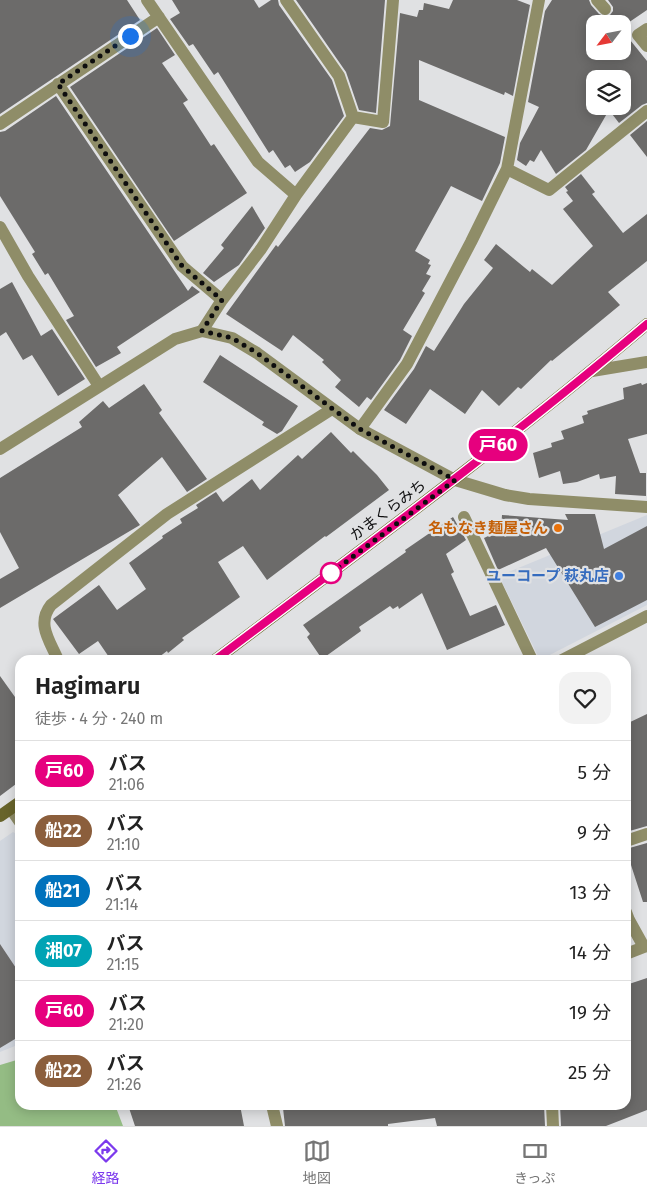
<!DOCTYPE html>
<html lang="ja">
<head>
<meta charset="utf-8">
<style>
	:root { --surface:#fff; --page:#f2f2f2; --text:#222; --muted:#767676; --line:#e0e0e0; --accent:#7c3aed }
	body { margin:0; font-family:"Fira Sans","Noto Sans JP",sans-serif; background:var(--page); color:var(--text); height:100vh; display:flex; flex-direction:column; font-size:19px; white-space:nowrap }
	* { box-sizing:border-box; margin:0 }
	p { font-size:16px; color:var(--muted) }
	.icon { flex:none; width:28px; height:28px; fill:none; stroke:currentColor; stroke-width:2; stroke-linecap:round; stroke-linejoin:round }
	.map { position:relative; flex:1; overflow:hidden }
	.sheet { position:absolute; left:15px; top:655px; width:616px; height:455px; display:flex; flex-direction:column; background:var(--surface); border-radius:15px; box-shadow:0 2px 12px #0003 }
	.sheet>* { flex:none }
	.badge { padding:0 10px; border-radius:16px; font-size:18px; line-height:32px }
	.needle { width:32px; rotate:238deg }
	.buttons { position:absolute; left:586px; top:15px; display:grid; gap:10px }
	.buttons a { display:grid; place-items:center; width:45px; height:45px; border-radius:10px; background:var(--surface); box-shadow:0 2px 12px #0003; font-size:25px }
	.you { position:absolute; width:25px; height:25px; margin:-12px; border:4px solid #fff; border-radius:50%; background:#1a73e8; box-shadow:0 0 0 8px #1a73e833 }
	.map>.badge { position:absolute; translate:-50% -50%; box-shadow:0 0 0 2px #fff }
	.round { display:grid; place-items:center; flex:none; width:52px; height:52px; border-radius:15px; background:var(--page) }
	.headline { display:flex; align-items:center; justify-content:space-between; height:85px; padding:0 20px }
	h1 { font-size:24px; font-weight:600; line-height:38px }
	ul { padding:0; list-style:none }
	li { display:flex; align-items:center; gap:15px; height:60px; padding:0 20px; border-top:1px solid var(--line) }
	li div { flex:1 }
	li b { display:block; font-size:19px }
	li em { font-style:normal }
	li .badge { min-width:55px; font-weight:700; text-align:center }
	.tab-bar { display:flex; justify-content:space-around; align-items:center; height:70px; border-top:1px solid var(--line); background:var(--surface); font-size:14px; color:var(--muted) }
	.tab-bar a { display:grid; justify-items:center; gap:2px }
	.tab-bar .on { color:var(--accent) }
	.map>svg:first-child { display:block }
	.built { fill:#d1d6de }
	.green { fill:#94bc84 }
	.building { fill:#6c6b6a; fill-rule:evenodd }
	.lines { fill:none; stroke-linecap:round; stroke-linejoin:round }
	.service { stroke:#8f8d68; stroke-width:12 }
	.minor { stroke:#8f8d68; stroke-width:12 }
	.tertiary { stroke:#8f8d68; stroke-width:12 }
	.secondary { stroke:#68642b; stroke-width:12 }
	.line-casing { stroke:#fff; stroke-width:11 }
	.line { stroke:#e6007e; stroke-width:8 }
	.walk { stroke:#0d0d0e; stroke-width:5; stroke-dasharray:0 9 }
	.food-dot { fill:#e8710a; stroke:#e0e1e3; stroke-width:2 }
	.stop-dot { fill:#fff; stroke:#e6007e; stroke-width:2.5 }
	.shop-dot { fill:#3f7fe0; stroke:#e0e1e3; stroke-width:2 }
	.labels { text-anchor:middle; stroke-width:4.5; stroke-linejoin:round; paint-order:stroke }
	.street-label { font-size:15px; fill:#0d0d0e; stroke:#e0e1e3 }
	.food-label { font-size:15px; font-weight:bold; fill:#c56008; stroke:#e0e1e3; text-anchor:end }
	.shop-label { font-size:15px; font-weight:bold; fill:#366cbe; stroke:#e0e1e3; text-anchor:end }
</style>
</head>
<body>
<div class="map">
<svg width="647" height="1126" viewBox="0 0 647 1126">
	<rect width="100%" height="100%" fill="#e0e1e3"/>
	<path class="built" d="M647,515V605L540,660L499,576Z
		M13,832L20,836V1044L0,1052V841Z"/>
	<path class="green" d="M20,1059V1105H115L123,1126H0V1065Z"/>
	<path class="building" d="M0,0H127L140,20L0,114Z
		M172,0H254L259,8L271,0H278L279,5L332,80L344,116L310,162L295,172L290,165L285,168L273,150L269,153L218,72L214,75L193,44L189,46L170,19L180,13Z
		M296,0H385L376,113L359,110L346,72Z
		M453,0H517L530,5L513,96L505,92L504,95L419,60V100L505,137L500,163L482,201L451,186L415,251L430,260L428,264L431,265L426,274L431,276L422,291L425,293L403,330L412,336L400,360L371,400L367,397L359,407L335,387L341,380L322,362L324,360L293,335L282,351L226,314L276,245L278,247L370,128L382,130L390,126L400,13L417,17L419,10H423L424,3L449,9Z
		M552,0H589L591,5L599,14L606,17L610,15L613,11V7L608,0H647V10L622,27V24H595V51H622V30L647,61V103L642,105L619,123L609,110L586,150L556,174L541,150L534,162L530,160L526,166L517,160L520,143L539,107L528,102L545,11ZM595,79H622V106H595Z
		M157,28L175,55L162,63L188,100L183,103L211,146L214,144L247,193L174,241L70,87Z
		M56,96L188,291L192,286L200,292L117,347L121,353L96,367L66,320L74,316L48,273L45,275L32,254L35,252L0,196V132L5,131Z
		M647,121V157L630,135Z
		M581,174L595,192L592,194L623,233L647,214V261L608,292L620,305L552,361L551,360L521,389L518,387L499,406L482,390L465,414L430,389L406,424L384,410L414,369L426,346L434,351L464,304L493,268L484,260L496,244L530,272L532,269L552,285L593,246L563,209L573,201L566,192L568,191L565,187Z
		M252,206L265,228L239,265L214,282L203,273L224,248L221,245Z
		M12,282L41,336L52,329L85,379L58,396L32,355L23,360L6,332L0,336V289Z
		M220,355L298,406L282,431L277,434L262,425L264,422L203,382Z
		M641,383L642,385L647,383V434L628,439L640,473H646V496L615,494L616,476L600,479L599,474L577,482L563,484L560,471L539,478L533,453L552,447L551,443L564,439L561,431L584,423L582,416L588,414L587,411L624,399L623,388Z
		M144,384L162,410L159,413L207,479L187,492L162,457L118,495L140,525L0,608V579L19,568L0,532V478L82,427L79,422L103,401L109,408Z
		M331,432L351,453L353,451L377,475L389,490L326,537L325,536L267,580L243,546L218,562L240,597L182,638L184,640L168,653L167,651L155,660H111L98,641L79,654L53,619L99,585L117,610L146,589L129,563L163,538L162,536L182,523L180,519L198,508L196,505L216,492L223,502L252,479L260,490L298,455L302,459Z
		M565,514H595L604,549L647,526V600L595,627L546,548L498,570L484,538L501,530L502,515L568,520Z
		M453,517L466,540L446,554L454,572L451,574L470,616L496,605L505,625L447,650L422,593L399,609L398,606L393,609L390,606L359,627L361,631L322,659L307,637L310,634L303,625L406,552L405,550Z
		M0,676L20,704V781L0,796Z
		M647,714V826L626,832V724Z
		M647,843V902H643L631,865L626,867V849Z
		M0,944L20,974V1036L0,1048Z
		M647,978V1110L606,1126H561L560,1105H626V985Z
		M128,1105H240L244,1126H135Z
		M293,1105H444V1107L459,1105H544L545,1126H437L435,1118L388,1124V1126H285L283,1108L293,1107Z"/>
	<g class="lines">
		<path class="service" d="M597,0L605,9"/>
		<path class="minor" d="M147,0L258,162L296,195
			M647,29L638,35L647,46
			M58,84L182,266L222,300
			M353,117L383,122L393,0
			M0,124L159,17
			M507,169L549,190L647,111
			M0,227L28,276L99,386
			M202,331L222,300L261,249L296,195L353,117L339,76L286,0
			M592,371L647,362
			M360,429L407,364L471,242L507,169L539,0
			M464,517L532,660
			M58,660C50,641 36,624 51,605L167,514L332,409
			M562,660L647,616
			M11,809L20,822
			M626,841L647,834
			M626,912L629,920L644,947L626,954
			M272,1105L277,1126
			M552,1105L553,1126"/>
		<path class="tertiary" d="M0,449L175,339L202,331L232,338L257,353L360,429L455,480L505,495L529,499L647,507"/>
		<path class="secondary" d="M215,660C361,550 508,442 647,324
			M0,816L20,802"/>
	</g>
	<g class="lines">
		<g class="line-casing">
			<path id="line" d="M215,660C361,550 508,442 647,324"/>
		</g>
		<use href="#line" class="line"/>
		<path class="walk" d="M130,36L58,84L182,266L222,300L202,331L232,338L257,353L360,429L455,480L327,576L331,573"/>
	</g>
	<circle class="food-dot" cx="558" cy="528" r="5"/>
	<circle class="stop-dot" cx="331" cy="573" r="10"/>
	<circle class="shop-dot" cx="619" cy="576" r="5"/>
	<g class="labels">
		<g class="street-label">
			<text transform="translate(388 510) rotate(-37)" y="5">かまくらみち</text>
		</g>
		<g class="food-label">
			<text x="548" y="533">名もなき麺屋さん</text>
		</g>
		<g class="shop-label">
			<text x="609" y="581">ユーコープ 萩丸店</text>
		</g>
	</g>
</svg>
<div class="buttons">
<a><svg class="needle" viewBox="-14 -14 28 28"><path d="M0-13l5 13h-10z" fill="#e53935"/><path d="M0 13l5-13h-10z" fill="#767676"/></svg></a>
<a><svg class="icon" aria-label="layers" viewBox="0 0 24 24"><path d="M12 4l9 5-9 5-9-5zM3 14l9 5 9-5"/></svg></a>
</div>
<div class="you" style="left:130px;top:36px"></div>
<b class="badge" style="left:498px;top:445px;background:#e6007e;color:#fff">戸60</b>
<section class="sheet">
<div class="headline"><div><h1>Hagimaru</h1><p>徒歩 · 4 分 · 240 m</p></div><a class="round"><svg class="icon" aria-label="heart" viewBox="0 0 24 24"><path d="M12 20l-8-8c-3-5 5-10 8-4 3-6 11-1 8 4z"/></svg></a></div>
<ul>
<li><span class="badge" style="background:#e6007e;color:#fff">戸60</span><div><b>バス</b><p>21:06</p></div><em>5 分</em></li>
<li><span class="badge" style="background:#8b5e3c;color:#fff">船22</span><div><b>バス</b><p>21:10</p></div><em>9 分</em></li>
<li><span class="badge" style="background:#0072bc;color:#fff">船21</span><div><b>バス</b><p>21:14</p></div><em>13 分</em></li>
<li><span class="badge" style="background:#00a3b4;color:#fff">湘07</span><div><b>バス</b><p>21:15</p></div><em>14 分</em></li>
<li><span class="badge" style="background:#e6007e;color:#fff">戸60</span><div><b>バス</b><p>21:20</p></div><em>19 分</em></li>
<li><span class="badge" style="background:#8b5e3c;color:#fff">船22</span><div><b>バス</b><p>21:26</p></div><em>25 分</em></li>
</ul>
</section>
</div>
<nav class="tab-bar">
<a class="on"><svg class="icon" aria-label="directions" viewBox="0 0 24 24"><path d="M12 3l9 9-9 9-9-9zM9 14v-3h6M13 9l2 2-2 2"/></svg>経路</a>
<a><svg class="icon" aria-label="map" viewBox="0 0 24 24"><path d="M3 6l6-2 6 2 6-2v14l-6 2-6-2-6 2zM9 4v14M15 6v14"/></svg>地図</a>
<a><svg class="icon" aria-label="tickets" viewBox="0 0 24 24"><path d="M3 7h18v10H3zM15 7v10"/></svg>きっぷ</a>
</nav>
</body>
</html>
